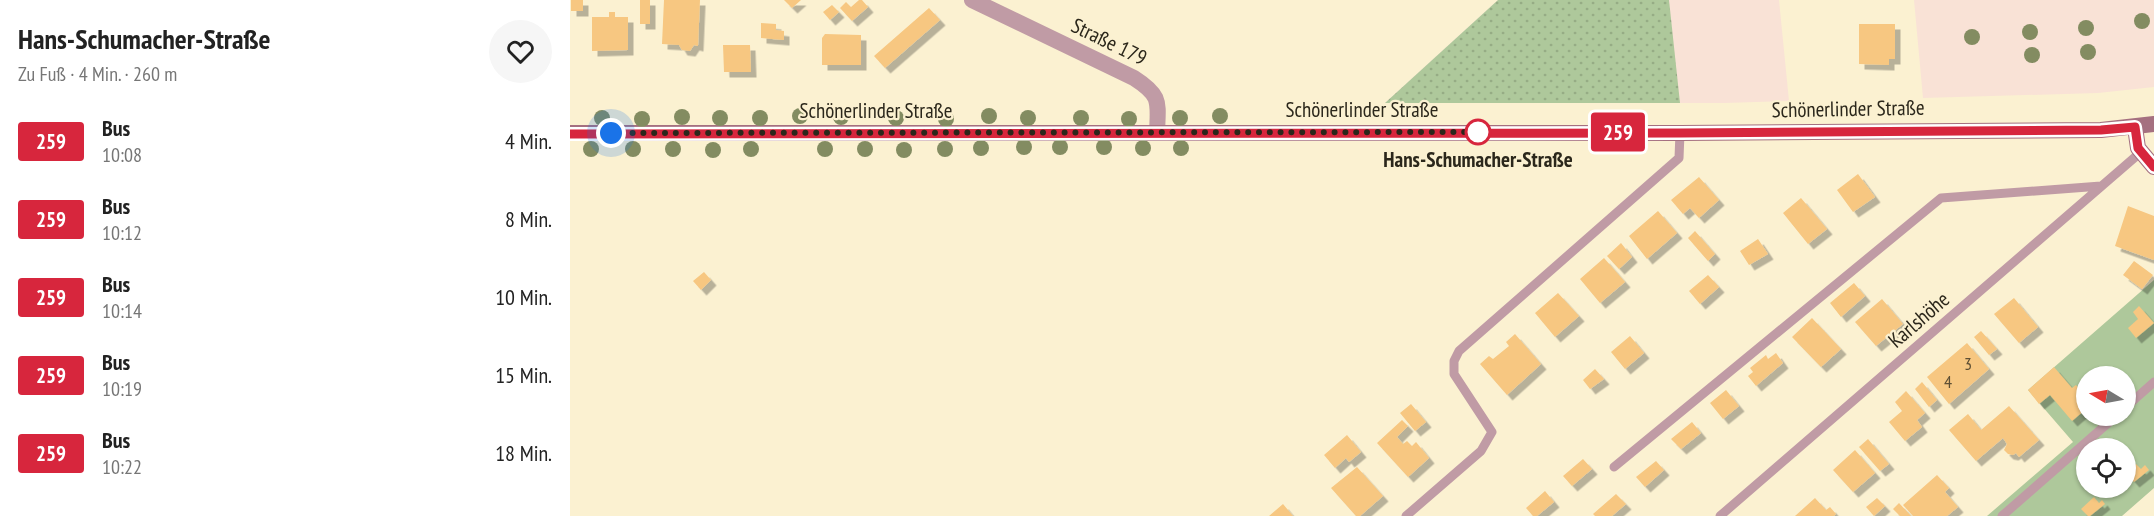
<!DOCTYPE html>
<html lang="de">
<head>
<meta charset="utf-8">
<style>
	:root { --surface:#fff; --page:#f6f6f6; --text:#222; --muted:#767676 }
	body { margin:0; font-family:"PT Sans Narrow",sans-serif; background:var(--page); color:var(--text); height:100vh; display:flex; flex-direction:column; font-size:22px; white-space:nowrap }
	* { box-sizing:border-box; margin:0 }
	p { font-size:20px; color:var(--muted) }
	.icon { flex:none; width:33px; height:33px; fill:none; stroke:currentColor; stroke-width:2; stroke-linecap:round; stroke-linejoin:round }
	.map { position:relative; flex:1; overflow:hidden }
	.sheet { display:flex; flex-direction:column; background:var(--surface); width:570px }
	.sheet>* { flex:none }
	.badge { padding:0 12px; border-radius:4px; font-size:21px; line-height:39px }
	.needle { width:39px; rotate:280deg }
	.controls { position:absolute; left:1506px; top:366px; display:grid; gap:12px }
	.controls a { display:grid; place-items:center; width:60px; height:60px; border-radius:50%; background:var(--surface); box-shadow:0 2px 4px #0004; font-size:30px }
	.you { position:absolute; width:30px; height:30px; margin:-15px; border:4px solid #fff; border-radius:50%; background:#1a73e8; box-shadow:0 0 0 9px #1a73e833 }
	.map>.badge { position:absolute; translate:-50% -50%; box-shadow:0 0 0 3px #fff }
	.round { display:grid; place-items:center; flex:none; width:63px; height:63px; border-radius:32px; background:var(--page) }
	.headline { display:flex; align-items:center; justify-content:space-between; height:102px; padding:0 18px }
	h1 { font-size:28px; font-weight:600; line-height:45px }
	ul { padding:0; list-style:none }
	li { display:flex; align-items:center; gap:18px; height:78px; padding:0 18px }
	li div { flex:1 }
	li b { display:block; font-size:22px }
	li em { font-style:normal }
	li .badge { min-width:66px; font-weight:700; text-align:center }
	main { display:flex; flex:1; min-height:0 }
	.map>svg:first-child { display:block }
	.commercial { fill:#f9e2d6 }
	.grass { fill:url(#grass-dots) }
	.garden { fill:#aec89b; fill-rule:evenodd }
	.building { fill:#f7c781; filter:url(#shadow) }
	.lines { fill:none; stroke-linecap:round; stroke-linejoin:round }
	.service { stroke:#c09ba5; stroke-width:9 }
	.minor { stroke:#c09ba5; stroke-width:16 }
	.secondary { stroke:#a57080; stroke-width:16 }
	.tree { fill:#838c61 }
	.line-casing { stroke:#fff; stroke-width:14 }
	.line { stroke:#d7263d; stroke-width:9 }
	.walk { stroke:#2b271b; stroke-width:6; stroke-dasharray:0 10.8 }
	.stop-dot { fill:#fff; stroke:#d7263d; stroke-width:3 }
	.labels { text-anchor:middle; stroke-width:4.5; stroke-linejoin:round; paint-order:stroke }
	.number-label { font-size:18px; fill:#5e4f34 }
	.street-label { font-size:21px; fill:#2b271b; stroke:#fbf1d1 }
	.stop-label { font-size:21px; font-weight:bold; fill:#2b271b; stroke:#fbf1d1 }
</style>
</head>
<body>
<main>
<section class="sheet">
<div class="headline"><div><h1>Hans-Schumacher-Straße</h1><p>Zu Fuß · 4 Min. · 260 m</p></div><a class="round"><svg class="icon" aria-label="heart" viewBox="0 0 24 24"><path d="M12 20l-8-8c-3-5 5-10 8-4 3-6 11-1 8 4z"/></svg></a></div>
<ul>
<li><span class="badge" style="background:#d7263d;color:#fff">259</span><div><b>Bus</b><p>10:08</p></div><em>4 Min.</em></li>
<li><span class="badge" style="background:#d7263d;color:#fff">259</span><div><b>Bus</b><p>10:12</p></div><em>8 Min.</em></li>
<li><span class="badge" style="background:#d7263d;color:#fff">259</span><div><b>Bus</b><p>10:14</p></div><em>10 Min.</em></li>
<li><span class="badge" style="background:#d7263d;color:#fff">259</span><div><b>Bus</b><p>10:19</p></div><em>15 Min.</em></li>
<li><span class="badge" style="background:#d7263d;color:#fff">259</span><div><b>Bus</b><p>10:22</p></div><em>18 Min.</em></li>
</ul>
</section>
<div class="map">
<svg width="1584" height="516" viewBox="0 0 1584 516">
	<defs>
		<pattern id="grass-dots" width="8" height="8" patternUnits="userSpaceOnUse" patternTransform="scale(1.5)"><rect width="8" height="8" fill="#aec89b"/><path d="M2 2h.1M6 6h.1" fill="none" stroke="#96ac85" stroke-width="1.8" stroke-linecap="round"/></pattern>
		<filter id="shadow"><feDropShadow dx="5.5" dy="5.5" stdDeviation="0" flood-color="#0004"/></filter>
	</defs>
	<rect width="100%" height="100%" fill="#fbf1d1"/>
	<path class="commercial" d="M928,0H1209L1219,101L1155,103H815Z
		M1344,0H1584V87L1528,93L1353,98Z"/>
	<path class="grass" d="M928,0H1099L1110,103H815Z"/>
	<path class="garden" d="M1584,280V488L1552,516H1417L1503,442L1458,390ZM1516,376H1556V416H1516ZM1516,448H1556V488H1516Z"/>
	<path class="building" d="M1,0H13V11H1Z
		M70,0H80V24H70Z
		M94,0H130L128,46L124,45L120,51L112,50L109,45L92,44Z
		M214,0H231L222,8Z
		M289,0H292L298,7L282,21L270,8L276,2L281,7Z
		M262,5L269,12L260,20L253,12Z
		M359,8L370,20L315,68L304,56Z
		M39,12H45V17H58V50L22,51V17H39Z
		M191,23L206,24V30L214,31V40L191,38Z
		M1289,24H1325V59H1319V65L1289,64Z
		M255,34L291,35V65H252V38Z
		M153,45H180L181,72H154Z
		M1288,174L1305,197L1283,212L1267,190Z
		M1129,177L1149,200L1129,218L1120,208L1113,214L1101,200Z
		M1231,198L1257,229L1238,244L1213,213Z
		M1558,206L1584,216V260L1545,246Z
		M1088,211L1107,233L1077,259L1059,236Z
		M1125,231L1145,254L1138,261L1118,238Z
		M1188,239L1198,254L1179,265L1170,251Z
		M1051,243L1062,257L1049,269L1037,256Z
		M1034,258L1055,282L1030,303L1010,279Z
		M1564,261L1583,275L1572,289L1553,275Z
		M134,272L141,280L131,290L123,281Z
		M1138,275L1149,287L1130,304L1119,291Z
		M1284,283L1295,296L1271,317L1260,303Z
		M988,293L1009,316L985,337L965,313Z
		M1444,298L1468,327L1449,343L1424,314Z
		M1312,299L1333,324L1306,346L1285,322Z
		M1569,306L1584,323L1566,338L1558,328L1568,319L1563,312Z
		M1242,318L1271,349L1251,367L1222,337Z
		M1411,331L1427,349L1419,355L1404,337Z
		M945,334L971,364L937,395L910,364L919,356L923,359L939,346L936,342Z
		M1060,336L1074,353L1055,369L1041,352Z
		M1397,343L1419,369L1379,404L1357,377Z
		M1206,353L1213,363L1186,386L1178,376L1183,372L1180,368L1196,355L1198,359Z
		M1484,367L1502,388L1506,385L1511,390L1515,386L1516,387V409L1502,421L1480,395L1469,404L1458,390Z
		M1025,369L1034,379L1020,389L1013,380Z
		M1352,382L1367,400L1359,407L1345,389Z
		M1156,390L1169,406L1153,419L1140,403Z
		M1336,391L1355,413L1347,420L1352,427L1335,441L1319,422L1332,411L1325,402Z
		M841,404L856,422L845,431L830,413Z
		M1439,406L1469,440L1449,457L1446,453L1443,455L1438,454L1434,450L1437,444L1433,438L1406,461L1379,430L1398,414L1411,430Z
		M832,420L838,426L827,437L833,444L837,441L842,446L846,442L859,458L838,477L807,443Z
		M1122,422L1131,433L1111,449L1101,439Z
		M777,435L791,452L779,462L776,458L765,468L754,455Z
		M1298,439L1319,464L1310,471L1289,447Z
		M1285,450L1305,473L1283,492L1263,470Z
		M1013,459L1022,469L1002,486L993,476Z
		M1086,461L1094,470L1075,487L1066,477Z
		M1566,464L1571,469L1575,465L1579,470L1564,482L1556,473Z
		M787,467L813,496L790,516H786L761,488Z
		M1367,475L1379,488L1375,492L1388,507L1377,516H1343L1333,505Z
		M975,491L984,502L967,516H963L956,508Z
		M1046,494L1056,504L1042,516H1025L1023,514Z
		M1524,497L1529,503L1532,500L1535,504L1520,516H1518L1511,509Z
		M1245,498L1256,510L1260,507L1266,514L1264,516H1225Z
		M1307,498L1315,506L1304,516L1296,507Z
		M1329,503L1341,516H1330L1323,509Z
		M713,504L723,516H699Z"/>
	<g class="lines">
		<path class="service" d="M1556,407L1584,382
			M1044,467L1371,198L1531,186
			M836,516L911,451L922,432L884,374V361L889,351L1109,158L1110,133
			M1150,516L1571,152
			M1432,516L1546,416"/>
		<path class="minor" d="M402,0L564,78C592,96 588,102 587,133"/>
		<path class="secondary" d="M1565,127L1568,148L1584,167
			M0,133H1110L1531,130L1584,124"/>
	</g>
	<g class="tree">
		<circle cx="1572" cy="21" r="8"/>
		<circle cx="1516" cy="28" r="8"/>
		<circle cx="1460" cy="32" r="8"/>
		<circle cx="1402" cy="37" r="8"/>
		<circle cx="1518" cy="52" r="8"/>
		<circle cx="1462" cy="55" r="8"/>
		<circle cx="230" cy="116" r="8"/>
		<circle cx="419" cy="116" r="8"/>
		<circle cx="650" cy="116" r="8"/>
		<circle cx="112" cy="117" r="8"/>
		<circle cx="271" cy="117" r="8"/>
		<circle cx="32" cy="118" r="8"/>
		<circle cx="150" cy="118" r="8"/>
		<circle cx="190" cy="118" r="8"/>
		<circle cx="326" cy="118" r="8"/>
		<circle cx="458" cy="118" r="8"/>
		<circle cx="511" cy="118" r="8"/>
		<circle cx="610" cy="118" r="8"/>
		<circle cx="72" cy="119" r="8"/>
		<circle cx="376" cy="119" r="8"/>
		<circle cx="559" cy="119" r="8"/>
		<circle cx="454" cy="147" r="8"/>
		<circle cx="490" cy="147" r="8"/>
		<circle cx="534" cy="147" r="8"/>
		<circle cx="411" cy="148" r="8"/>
		<circle cx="573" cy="148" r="8"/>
		<circle cx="611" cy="148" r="8"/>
		<circle cx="21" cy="149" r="8"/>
		<circle cx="63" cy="149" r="8"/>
		<circle cx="103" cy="149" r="8"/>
		<circle cx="181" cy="149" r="8"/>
		<circle cx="255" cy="149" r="8"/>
		<circle cx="295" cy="149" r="8"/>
		<circle cx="375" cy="149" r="8"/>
		<circle cx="143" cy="150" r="8"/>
		<circle cx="334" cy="150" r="8"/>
	</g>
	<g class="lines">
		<g class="line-casing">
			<path id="line" d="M0,134L1110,133L1531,130L1565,127L1568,148L1584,167"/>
		</g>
		<use href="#line" class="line"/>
		<path class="walk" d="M41,133L908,132"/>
	</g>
	<circle class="stop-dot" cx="908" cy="132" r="12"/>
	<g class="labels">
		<g class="number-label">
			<text x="1398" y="370">3</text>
			<text x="1378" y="388">4</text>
		</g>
		<g class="street-label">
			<text transform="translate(539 42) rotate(26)" y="7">Straße 179</text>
			<text transform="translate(1278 109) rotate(-1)" y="7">Schönerlinder Straße</text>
			<text x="792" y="117">Schönerlinder Straße</text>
			<text x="306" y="118">Schönerlinder Straße</text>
			<text transform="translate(1349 320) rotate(-41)" y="7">Karlshöhe</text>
		</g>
		<g class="stop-label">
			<text x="908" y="167">Hans-Schumacher-Straße</text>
		</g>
	</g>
</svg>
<div class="controls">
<a><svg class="needle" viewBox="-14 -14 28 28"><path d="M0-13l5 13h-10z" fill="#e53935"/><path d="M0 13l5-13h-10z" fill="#767676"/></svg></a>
<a><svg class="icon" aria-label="locate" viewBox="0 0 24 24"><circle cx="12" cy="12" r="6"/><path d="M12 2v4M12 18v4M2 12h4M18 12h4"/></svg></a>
</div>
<div class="you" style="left:41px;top:133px"></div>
<b class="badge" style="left:1048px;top:132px;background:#d7263d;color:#fff">259</b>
</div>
</main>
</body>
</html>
